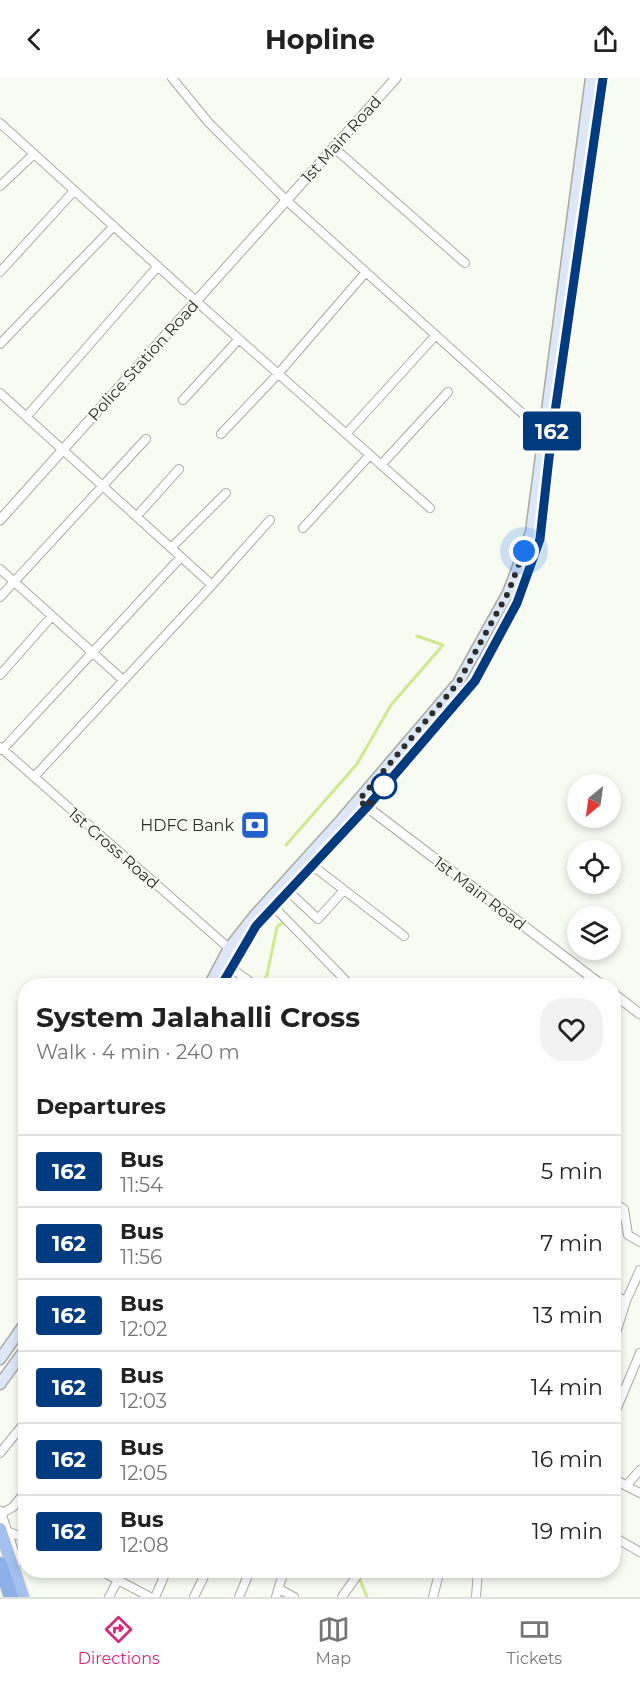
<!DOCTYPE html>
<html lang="en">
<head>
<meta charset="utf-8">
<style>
	:root { --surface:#fff; --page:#f2f2f2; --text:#222; --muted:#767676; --line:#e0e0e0; --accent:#db2777 }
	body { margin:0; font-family:Montserrat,sans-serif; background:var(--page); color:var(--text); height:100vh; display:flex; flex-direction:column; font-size:22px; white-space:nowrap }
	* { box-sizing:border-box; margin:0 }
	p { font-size:20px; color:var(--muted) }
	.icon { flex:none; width:33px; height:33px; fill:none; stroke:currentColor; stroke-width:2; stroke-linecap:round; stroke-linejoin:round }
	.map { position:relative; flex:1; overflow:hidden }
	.side { position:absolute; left:18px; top:900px; width:603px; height:600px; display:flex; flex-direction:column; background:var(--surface); border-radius:24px; box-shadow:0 3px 9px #0003 }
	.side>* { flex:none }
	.badge { padding:0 12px; border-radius:4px; font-size:21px; line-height:39px }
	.needle { width:39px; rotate:209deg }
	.controls { position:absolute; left:567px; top:696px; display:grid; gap:12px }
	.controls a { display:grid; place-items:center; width:54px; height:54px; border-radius:50%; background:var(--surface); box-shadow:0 3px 9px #0003; font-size:30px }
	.you { position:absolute; width:30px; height:30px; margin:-15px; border:4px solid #fff; border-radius:50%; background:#1a73e8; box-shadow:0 0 0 9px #1a73e833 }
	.map>.badge { position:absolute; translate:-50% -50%; box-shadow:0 0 0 3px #fff }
	h2 { padding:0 18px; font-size:22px; line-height:54px }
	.round { display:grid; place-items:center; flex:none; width:63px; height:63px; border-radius:24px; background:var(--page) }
	.headline { display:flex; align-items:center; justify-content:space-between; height:102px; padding:0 18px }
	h1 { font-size:28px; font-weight:700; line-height:45px }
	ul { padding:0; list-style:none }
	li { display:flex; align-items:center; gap:18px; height:72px; padding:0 18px; border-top:2px solid var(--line) }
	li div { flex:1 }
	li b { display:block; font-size:22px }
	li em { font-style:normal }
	li .badge { min-width:66px; font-weight:700; text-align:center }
	header { display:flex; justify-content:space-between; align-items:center; height:78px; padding:0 18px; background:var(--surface); font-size:27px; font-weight:700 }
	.tab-bar { display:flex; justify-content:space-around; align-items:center; height:84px; border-top:2px solid var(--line); background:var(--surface); font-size:16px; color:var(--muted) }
	.tab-bar a { display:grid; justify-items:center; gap:3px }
	.tab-bar .on { color:var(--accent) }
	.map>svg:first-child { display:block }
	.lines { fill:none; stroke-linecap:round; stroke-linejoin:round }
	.stream { stroke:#d0e88f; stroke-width:3 }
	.minor-casing { stroke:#a7aaa2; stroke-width:10 }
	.tertiary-casing { stroke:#a7aaa2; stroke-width:11 }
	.secondary-casing { stroke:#a7aaa2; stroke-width:13 }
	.trunk-casing { stroke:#d9d9d9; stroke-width:14 }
	.motorway-casing { stroke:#d9d9d9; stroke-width:16 }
	.minor { stroke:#fff; stroke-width:8 }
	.tertiary { stroke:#fff; stroke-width:9 }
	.secondary { stroke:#dde7f8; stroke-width:10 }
	.trunk { stroke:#a4c0ee; stroke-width:12 }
	.motorway { stroke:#8eb0e9; stroke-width:14 }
	.line-casing { stroke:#fff; stroke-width:14 }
	.line { stroke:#003b80; stroke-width:9 }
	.walk { stroke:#2d2e2b; stroke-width:6; stroke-dasharray:0 10.8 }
	.stop-dot { fill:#fff; stroke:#003b80; stroke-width:3 }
	.labels { text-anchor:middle; stroke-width:4.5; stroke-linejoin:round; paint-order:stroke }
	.street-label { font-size:16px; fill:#2d2e2b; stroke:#f8fbf2 }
	.poi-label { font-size:16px; fill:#2d2e2b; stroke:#f8fbf2; text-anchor:end }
</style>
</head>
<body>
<header><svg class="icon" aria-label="back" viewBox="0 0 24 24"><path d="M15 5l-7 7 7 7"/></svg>Hopline<svg class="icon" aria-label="share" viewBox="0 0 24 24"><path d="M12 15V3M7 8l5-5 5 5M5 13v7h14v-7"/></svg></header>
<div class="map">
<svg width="640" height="1519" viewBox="0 0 640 1519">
	<rect width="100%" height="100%" fill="#f8fbf2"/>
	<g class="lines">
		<path class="stream" d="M286,767L357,686L391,627L443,567L417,558
			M263,903L267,897L277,849L282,845
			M358,1497L367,1519"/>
		<g class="minor-casing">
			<path id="minor" d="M172,0L209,45L286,122L543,354
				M0,45L196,223L430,430
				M333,69L465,185
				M0,108L34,76
				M0,194L74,113
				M0,266L114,148
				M0,315L212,507
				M183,322L239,261
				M27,338L158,188
				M221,356L278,296L366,194
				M346,356L436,257
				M381,387L448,314
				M137,438L179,391
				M303,450L370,377
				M171,470L226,415
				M0,491L123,602
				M0,519L146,361
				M0,597L52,538
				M0,669L231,872
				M0,672L3,671L181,479
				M34,699L212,507L270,442
				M313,788L404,858
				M288,813L318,841L344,812
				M273,828L351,908
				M231,890L256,908
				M614,1125L624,1131L628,1157L640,1164
				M614,1145L624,1131
				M614,1217L626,1223
				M614,1261L626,1223L640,1192
				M614,1308L624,1313
				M614,1337L640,1275
				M0,1375L26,1343
				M614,1400L626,1408L640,1392
				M626,1408L640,1415
				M1,1436L13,1429L26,1413
				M7,1453L26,1461
				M614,1459L640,1474
				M614,1478L616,1479
				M99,1492L150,1519
				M279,1511L294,1519
				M109,1519L118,1502
				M155,1519L167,1492
				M194,1519L207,1492
				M239,1519L249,1495
				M276,1519L284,1492
				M342,1519L361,1492
				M433,1519L440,1492
				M476,1519L478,1492"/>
		</g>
		<g class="tertiary-casing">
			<path id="tertiary" d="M0,442L396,0
				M363,726L603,908
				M614,916L640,936
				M0,1433L17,1484"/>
		</g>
		<g class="secondary-casing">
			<path id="secondary" d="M209,908L229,870L255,837L342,741L458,605L508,515L531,454L591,0
				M221,908L256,848L367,729L475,603L517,525L540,461L551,362L603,0
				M0,1281L26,1244
				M0,1306L26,1270"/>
		</g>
		<g class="trunk-casing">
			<path id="trunk" d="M0,1451L23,1519"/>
		</g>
		<g class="motorway-casing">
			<path id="motorway" d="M0,1486L11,1519"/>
		</g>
		<use href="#minor" class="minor"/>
		<use href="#tertiary" class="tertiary"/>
		<use href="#secondary" class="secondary"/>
		<use href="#trunk" class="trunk"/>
		<use href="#motorway" class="motorway"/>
	</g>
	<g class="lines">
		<g class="line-casing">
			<path id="line" d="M221,908L256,848L367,729L475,603L517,525L540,461L551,362L603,0"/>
		</g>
		<use href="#line" class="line"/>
		<path class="walk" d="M384,708L367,729L359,722L458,605L508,515L524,473"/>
	</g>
	<defs>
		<g id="bank-square" transform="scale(1.5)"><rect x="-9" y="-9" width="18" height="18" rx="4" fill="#2161cd" stroke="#f8fbf2"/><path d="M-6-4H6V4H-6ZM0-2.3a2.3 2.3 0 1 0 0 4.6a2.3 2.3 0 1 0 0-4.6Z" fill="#fff"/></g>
	</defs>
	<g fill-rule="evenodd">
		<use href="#bank-square" x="255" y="747"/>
	</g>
	<circle class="stop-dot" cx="384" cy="708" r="12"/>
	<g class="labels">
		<g class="street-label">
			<text transform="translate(341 61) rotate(-48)" y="6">1st Main Road</text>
			<text transform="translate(143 282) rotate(-48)" y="6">Police Station Road</text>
			<text transform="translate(114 770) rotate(41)" y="6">1st Cross Road</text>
			<text transform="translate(480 815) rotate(37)" y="6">1st Main Road</text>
		</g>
		<g class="poi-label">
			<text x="234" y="753">HDFC Bank</text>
		</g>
	</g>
</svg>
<div class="controls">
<a><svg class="needle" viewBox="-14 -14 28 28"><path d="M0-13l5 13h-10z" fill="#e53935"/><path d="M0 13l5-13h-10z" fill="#767676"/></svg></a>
<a><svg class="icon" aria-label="locate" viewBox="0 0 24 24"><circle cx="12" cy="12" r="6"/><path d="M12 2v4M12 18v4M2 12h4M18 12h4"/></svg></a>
<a><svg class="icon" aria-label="layers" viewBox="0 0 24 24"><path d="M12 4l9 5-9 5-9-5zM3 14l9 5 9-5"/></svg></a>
</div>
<div class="you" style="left:524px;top:473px"></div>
<b class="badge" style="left:552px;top:353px;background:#003b80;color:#fff">162</b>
<section class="side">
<div class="headline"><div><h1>System Jalahalli Cross</h1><p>Walk · 4 min · 240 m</p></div><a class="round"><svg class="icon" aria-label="heart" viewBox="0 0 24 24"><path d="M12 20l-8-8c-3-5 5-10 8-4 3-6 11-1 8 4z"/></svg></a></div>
<h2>Departures</h2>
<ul>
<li><span class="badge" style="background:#003b80;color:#fff">162</span><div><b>Bus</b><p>11:54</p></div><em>5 min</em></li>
<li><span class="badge" style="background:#003b80;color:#fff">162</span><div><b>Bus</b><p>11:56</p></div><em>7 min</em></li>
<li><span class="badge" style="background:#003b80;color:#fff">162</span><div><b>Bus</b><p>12:02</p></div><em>13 min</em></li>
<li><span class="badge" style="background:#003b80;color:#fff">162</span><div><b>Bus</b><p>12:03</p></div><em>14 min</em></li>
<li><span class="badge" style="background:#003b80;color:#fff">162</span><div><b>Bus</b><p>12:05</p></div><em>16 min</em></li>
<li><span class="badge" style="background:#003b80;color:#fff">162</span><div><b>Bus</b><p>12:08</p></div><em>19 min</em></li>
</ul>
</section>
</div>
<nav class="tab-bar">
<a class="on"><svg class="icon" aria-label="directions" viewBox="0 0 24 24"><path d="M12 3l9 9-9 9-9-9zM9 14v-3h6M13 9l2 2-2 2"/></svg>Directions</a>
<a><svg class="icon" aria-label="map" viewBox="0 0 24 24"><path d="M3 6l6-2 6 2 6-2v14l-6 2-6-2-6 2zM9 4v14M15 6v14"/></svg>Map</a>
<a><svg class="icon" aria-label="tickets" viewBox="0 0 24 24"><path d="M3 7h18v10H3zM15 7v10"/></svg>Tickets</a>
</nav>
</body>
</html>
